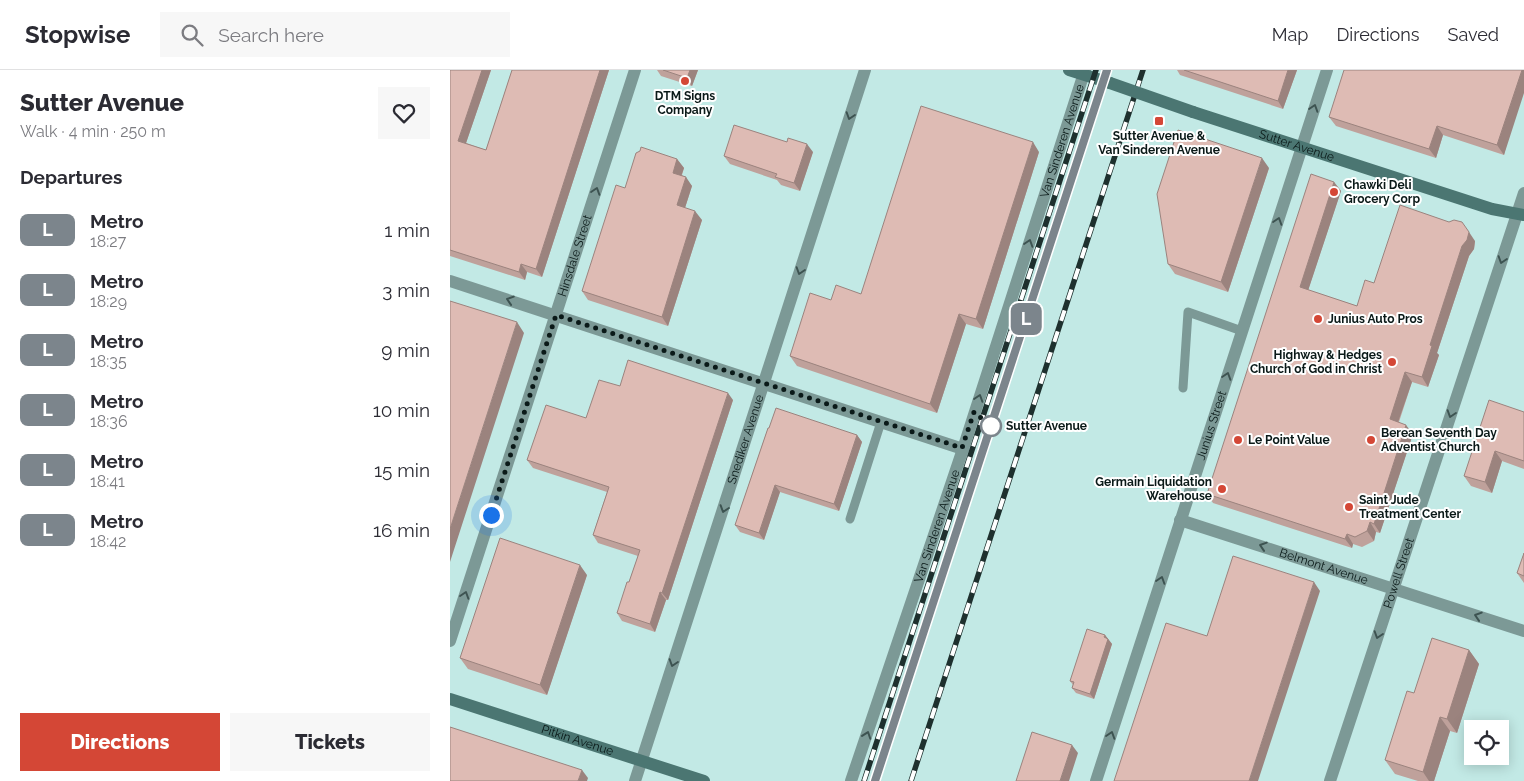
<!DOCTYPE html>
<html lang="en">
<head>
<meta charset="utf-8">
<style>
	:root { --surface:#fff; --page:#f7f7f7; --text:#2b2b33; --muted:#7c7c81; --line:#e1e1e2; --accent:#d44736 }
	body { margin:0; font-family:Raleway,sans-serif; background:var(--page); color:var(--text); height:100vh; display:flex; flex-direction:column; font-size:19px; white-space:nowrap }
	* { box-sizing:border-box; margin:0 }
	p { font-size:16px; color:var(--muted) }
	.icon { flex:none; width:28px; height:28px; fill:none; stroke:currentColor; stroke-width:2; stroke-linecap:round; stroke-linejoin:round }
	.map { position:relative; flex:1; overflow:hidden }
	.side { display:flex; flex-direction:column; background:var(--surface); width:450px }
	.side>* { flex:none }
	.badge { padding:0 10px; border-radius:8px; font-size:18px; line-height:32px }
	.fabs { position:absolute; left:1014px; top:650px; display:grid; gap:10px }
	.fabs a { display:grid; place-items:center; width:45px; height:45px; border-radius:0px; background:var(--surface); box-shadow:0 2px 12px #0003; font-size:25px }
	.you { position:absolute; width:25px; height:25px; margin:-12px; border:4px solid #fff; border-radius:50%; background:#1a73e8; box-shadow:0 0 0 8px #1a73e833 }
	.map>.badge { position:absolute; translate:-50% -50%; box-shadow:0 0 0 2px #fff }
	h2 { padding:0 20px; font-size:19px; line-height:45px }
	.round { display:grid; place-items:center; flex:none; width:52px; height:52px; border-radius:0px; background:var(--page) }
	.head { display:flex; align-items:center; justify-content:space-between; height:85px; padding:0 20px }
	h1 { font-size:24px; font-weight:800; line-height:38px }
	.primary-button { display:flex; gap:10px; margin-top:auto; padding:10px 20px }
	.primary-button a { flex:1; height:58px; border-radius:0px; background:var(--accent); color:#fff; font-size:20px; font-weight:800; line-height:58px; text-align:center }
	.primary-button a+a { background:var(--page); color:var(--text) }
	ul { padding:0; list-style:none }
	li { display:flex; align-items:center; gap:15px; height:60px; padding:0 20px }
	li div { flex:1 }
	li b { display:block; font-size:19px }
	li em { font-style:normal }
	li .badge { min-width:55px; font-weight:700; text-align:center }
	header { display:flex; align-items:center; gap:30px; box-sizing:border-box; height:70px; padding:0 25px; background:var(--surface); border-bottom:1px solid var(--line) }
	header strong { font-size:24px }
	nav { display:flex; gap:28px; margin-inline-start:auto; font-size:18px }
	.search { width:350px; height:45px; background:var(--page); display:flex; align-items:center; gap:12px; box-sizing:border-box; padding:0 18px; border-radius:0px; color:var(--muted); font-size:19px }
	main { display:flex; flex:1; min-height:0 }
	.map>svg:first-child { display:block }
	.lines { fill:none; stroke-linecap:round; stroke-linejoin:round }
	.lane { stroke:#7c9996; stroke-width:9 }
	.street { stroke:#7c9996; stroke-width:12 }
	.secondary { stroke:#4b7672; stroke-width:12 }
	.rail-casing { stroke:#1e302e; stroke-width:5.5 }
	.rail { stroke:#fff; stroke-width:4; stroke-dasharray:11; stroke-linecap:butt }
	.secondary-bridge { stroke:#4b7672; stroke-width:12 }
	.wall { fill:#bfa19b }
	.shaded-wall { fill:#9b837e }
	.building { fill:#debbb4; stroke:#9b837e }
	.oneway { stroke:#3d5351 }
	.line-casing { stroke:#fff; stroke-width:11 }
	.line { stroke:#7c858c; stroke-width:8 }
	.walk { stroke:#0a1918; stroke-width:5; stroke-dasharray:0 9 }
	.poi-dot { fill:#d44736; stroke:#fff; stroke-width:2 }
	.stop-dot { fill:#fff; stroke:#7c858c; stroke-width:2.5 }
	.labels { text-anchor:middle; stroke-width:4; stroke-linejoin:round; paint-order:stroke }
	.poi-label { font-size:12px; font-weight:bold; fill:#0a1918; stroke:#fff; text-anchor:start }
	.street-label { font-size:12px; fill:#0a1918; stroke:#fff }
	.stop-label { font-size:12px; font-weight:bold; fill:#0a1918; stroke:#fff; text-anchor:start }
</style>
</head>
<body>
<header>
<strong>Stopwise</strong>
<div class="search"><svg class="icon" aria-label="search" viewBox="0 0 24 24"><circle cx="10" cy="10" r="6"/><path d="M15 15l6 6"/></svg>Search here</div>
<nav><a>Map</a><a>Directions</a><a>Saved</a></nav>
</header>
<main>
<section class="side">
<div class="head"><div><h1>Sutter Avenue</h1><p>Walk · 4 min · 250 m</p></div><a class="round"><svg class="icon" aria-label="heart" viewBox="0 0 24 24"><path d="M12 20l-8-8c-3-5 5-10 8-4 3-6 11-1 8 4z"/></svg></a></div>
<h2>Departures</h2>
<ul>
<li><span class="badge" style="background:#7c858c;color:#fff">L</span><div><b>Metro</b><p>18:27</p></div><em>1 min</em></li>
<li><span class="badge" style="background:#7c858c;color:#fff">L</span><div><b>Metro</b><p>18:29</p></div><em>3 min</em></li>
<li><span class="badge" style="background:#7c858c;color:#fff">L</span><div><b>Metro</b><p>18:35</p></div><em>9 min</em></li>
<li><span class="badge" style="background:#7c858c;color:#fff">L</span><div><b>Metro</b><p>18:36</p></div><em>10 min</em></li>
<li><span class="badge" style="background:#7c858c;color:#fff">L</span><div><b>Metro</b><p>18:41</p></div><em>15 min</em></li>
<li><span class="badge" style="background:#7c858c;color:#fff">L</span><div><b>Metro</b><p>18:42</p></div><em>16 min</em></li>
</ul>
<div class="primary-button"><a>Directions</a><a>Tickets</a></div>
</section>
<div class="map">
<svg width="1074" height="711" viewBox="0 0 1074 711">
	<rect width="100%" height="100%" fill="#c2e9e5"/>
	<g class="lines">
		<path class="lane" d="M733,318L738,242L792,261
			M400,449L431,352"/>
		<g class="street">
			<path d="M0,211L513,379"/>
			<path id="s1" d="M730,450L1074,561"/>
			<path id="s2" d="M0,571L185,0"/>
			<path id="s3" d="M185,711L415,0"/>
			<path id="s4" d="M401,711L513,379L635,0"/>
			<path id="s5" d="M646,711L877,0"/>
			<path id="s6" d="M880,711L1074,123"/>
		</g>
		<g class="secondary">
			<path d="M619,0L660,13"/>
			<path id="s7" d="M743,42L1042,139L1074,145"/>
			<path id="s8" d="M0,629L254,711"/>
		</g>
		<g class="rail-casing">
			<path id="rail" d="M414,711L646,0
				M425,711L657,0
				M461,711L693,0"/>
		</g>
		<use href="#rail" class="rail"/>
		<path class="secondary-bridge" d="M660,13L743,42"/>
	</g>
	<path class="wall" d="M0,0H41L16,73L36,80L62,0H159L92,207L77,202L75,210L0,186Z
		M207,0H248L242,16L211,6Z
		M727,0H847L833,39L730,5Z
		M1074,0L1054,85L993,65L986,88L886,56L879,47Z
		M363,82L350,121L331,115L327,110L280,94L274,86Z
		M589,82L533,259L516,254L487,343L347,296L340,286L381,230L411,224Z
		M227,89L234,98L232,105L242,116L235,138L252,150L218,256L138,230L132,221L175,118Z
		M819,98L778,222L725,204L718,194Z
		M884,112L891,121L858,220L907,236L924,213L1025,171L1024,179L1019,186L987,283L989,285L978,317L962,312L949,352L963,364L930,463L926,462L924,471L912,477L903,474L902,478L763,433L757,424Z
		M170,316L283,330L218,530H216L205,562L172,551L167,543L179,512L188,486L148,473L143,465L157,422L83,398L77,390L136,348Z
		M1074,342V399L1052,391L1042,423L1021,416L1014,406Z
		M318,358L407,365L412,372L389,441L330,422L314,470L290,462L285,455Z
		M1074,483V513L1067,503Z
		M137,505L97,625L18,599L10,588Z
		M655,565L662,574L644,629L626,623L622,618L623,615L620,611Z
		M1019,580L1029,594L1007,663L1000,661L984,711H968L945,704L935,690L964,623Z"/>
	<path class="shaded-wall" d="M32,0H41L14,79L8,71Z
		M150,0H159L92,207L86,199Z
		M240,0H248L242,16L237,8Z
		M838,0H847L833,39L828,31Z
		M1072,0H1074V23L1054,85L1047,75Z
		M987,56L993,65L986,88L979,79Z
		M583,72L589,82L533,259L526,249Z
		M357,74L363,82L350,121L344,113Z
		M812,88L819,98L778,222L771,212Z
		M227,89L234,98L229,112L223,103Z
		M236,107L242,116L233,144L227,135Z
		M884,112L891,121L856,227L850,217Z
		M245,141L252,150L218,256L212,247Z
		M1019,162L1025,171L1024,179L1019,186L987,283L989,285L978,317L972,307L980,275L1012,176Z
		M71,194L77,202L75,210L69,202Z
		M509,244L516,254L487,343L480,334Z
		M67,252L74,263L0,492V459Z
		M955,302L962,312L946,358L940,349Z
		M278,323L283,330L218,530L212,523Z
		M956,355L963,364L930,463L924,454Z
		M407,365L412,372L389,441L384,434Z
		M1045,381L1052,391L1042,423L1035,412Z
		M325,415L330,422L314,470L309,463Z
		M920,452L926,462L924,471L917,461Z
		M897,464L903,474L902,478L895,469Z
		M130,495L137,505L97,625L90,615Z
		M864,512L870,521L808,711H799Z
		M210,522L216,530L205,562L200,554Z
		M655,565L662,574L644,629L640,624Z
		M1019,580L1029,594L1007,663L997,649Z
		M990,647L1000,661L984,711H979L973,702Z
		M622,675L628,683L619,711H610Z
		M132,700L138,708L137,711H128Z"/>
	<path class="building" d="M0,0H32L8,71L36,80L62,0H150L86,199L71,194L69,202L0,180Z
		M213,0H240L237,8Z
		M734,0H838L828,31Z
		M894,0H1072L1047,75L987,56L979,79L879,47Z
		M471,36L583,72L526,249L509,244L480,334L340,286L360,223L381,230L386,215L411,224Z
		M284,55L337,72L338,68L357,74L344,113L325,107L327,104L274,86Z
		M728,60L812,88L771,212L718,194L707,124Z
		M191,77L227,89L223,103L236,107L227,135L245,141L212,247L132,221L166,115L175,118L186,83L190,81Z
		M861,104L884,112L850,217L907,236L915,210L924,213L950,135L999,152L1004,150L1012,152L1019,162L1017,170L1012,176L980,275L982,276L972,307L955,302L940,349L956,355L924,454L920,452L917,461L905,467L897,464L895,469L757,424Z
		M0,231L67,252L0,459Z
		M178,290L278,323L212,523L210,522L200,554L167,543L177,512H179L190,480L143,465L159,417L77,390L96,335L136,348L149,310L170,316Z
		M1039,330L1074,342V391L1045,381L1035,412L1014,406Z
		M326,338L407,365L384,434L325,415L309,463L285,455L318,358H319Z
		M50,468L130,495L90,615L10,588Z
		M1074,483V506L1067,503Z
		M783,486L864,512L799,711H664L716,553L757,566Z
		M637,559L655,565L654,567L658,569L640,624L622,618L624,612L620,611Z
		M982,568L1019,580L997,649L990,647L973,702L935,690L957,621L964,623Z
		M0,657L132,700L128,711H0Z
		M582,662L622,675L610,711H566Z"/>
	<defs><path id="oneway-chevron" d="M-2-3.5L2.5 0L-2 3.5" fill="none" stroke-width="1.6" stroke-linecap="round" stroke-linejoin="round" transform="scale(1.25)"/></defs>
	<g class="oneway">
		<use href="#oneway-chevron" transform="translate(864 38) rotate(-72)"/>
		<use href="#oneway-chevron" transform="translate(400 46) rotate(108)"/>
		<use href="#oneway-chevron" transform="translate(146 121) rotate(-72)"/>
		<use href="#oneway-chevron" transform="translate(828 151) rotate(-72)"/>
		<use href="#oneway-chevron" transform="translate(579 173) rotate(-72)"/>
		<use href="#oneway-chevron" transform="translate(1052 190) rotate(108)"/>
		<use href="#oneway-chevron" transform="translate(350 201) rotate(108)"/>
		<use href="#oneway-chevron" transform="translate(60 230) rotate(-162)"/>
		<use href="#oneway-chevron" transform="translate(777 306) rotate(-72)"/>
		<use href="#oneway-chevron" transform="translate(529 328) rotate(-72)"/>
		<use href="#oneway-chevron" transform="translate(1001 344) rotate(108)"/>
		<use href="#oneway-chevron" transform="translate(274 439) rotate(108)"/>
		<use href="#oneway-chevron" transform="translate(813 476) rotate(-162)"/>
		<use href="#oneway-chevron" transform="translate(711 510) rotate(-72)"/>
		<use href="#oneway-chevron" transform="translate(15 525) rotate(-72)"/>
		<use href="#oneway-chevron" transform="translate(1028 546) rotate(-162)"/>
		<use href="#oneway-chevron" transform="translate(928 565) rotate(108)"/>
		<use href="#oneway-chevron" transform="translate(223 593) rotate(108)"/>
		<use href="#oneway-chevron" transform="translate(417 665) rotate(-71)"/>
		<use href="#oneway-chevron" transform="translate(661 665) rotate(-72)"/>
	</g>
	<g class="lines">
		<g class="line-casing">
			<path id="line" d="M425,711L657,0"/>
		</g>
		<use href="#line" class="line"/>
		<path class="walk" d="M41,445L106,245L512,378L524,342L541,356"/>
	</g>
	<g class="poi-dot">
		<circle cx="235" cy="11" r="5"/>
		<rect x="704" y="46" width="10" height="10" rx="2.5"/>
		<circle cx="884" cy="122" r="5"/>
		<circle cx="868" cy="249" r="5"/>
		<circle cx="942" cy="292" r="5"/>
		<circle cx="788" cy="370" r="5"/>
		<circle cx="921" cy="370" r="5"/>
		<circle cx="772" cy="419" r="5"/>
		<circle cx="899" cy="437" r="5"/>
	</g>
	<circle class="stop-dot" cx="541" cy="356" r="10"/>
	<g class="labels">
		<g class="poi-label">
			<text x="235" y="30" text-anchor="middle">DTM Signs<tspan x="235" dy="14">Company</tspan></text>
			<text x="709" y="70" text-anchor="middle">Sutter Avenue &amp;<tspan x="709" dy="14">Van Sinderen Avenue</tspan></text>
			<text x="894" y="119">Chawki Deli<tspan x="894" dy="14">Grocery Corp</tspan></text>
			<text x="878" y="253">Junius Auto Pros</text>
			<text x="932" y="289" text-anchor="end">Highway &amp; Hedges<tspan x="932" dy="14">Church of God in Christ</tspan></text>
			<text x="931" y="367">Berean Seventh Day<tspan x="931" dy="14">Adventist Church</tspan></text>
			<text x="798" y="374">Le Point Value</text>
			<text x="762" y="416" text-anchor="end">Germain Liquidation<tspan x="762" dy="14">Warehouse</tspan></text>
			<text x="909" y="434">Saint Jude<tspan x="909" dy="14">Treatment Center</tspan></text>
		</g>
		<g class="street-label">
			<text dy="4" stroke="none"><textPath href="#s4" startOffset="674">Van Sinderen Avenue</textPath></text>
			<text dy="4" stroke="none"><textPath href="#s7" startOffset="109">Sutter Avenue</textPath></text>
			<text dy="4" stroke="none"><textPath href="#s2" startOffset="405">Hinsdale Street</textPath></text>
			<text dy="4" stroke="none"><textPath href="#s5" startOffset="374">Junius Street</textPath></text>
			<text dy="4" stroke="none"><textPath href="#s3" startOffset="359">Snediker Avenue</textPath></text>
			<text dy="4" stroke="none"><textPath href="#s4" startOffset="269">Van Sinderen Avenue</textPath></text>
			<text dy="4" stroke="none"><textPath href="#s1" startOffset="151">Belmont Avenue</textPath></text>
			<text dy="4" stroke="none"><textPath href="#s6" startOffset="219">Powell Street</textPath></text>
			<text dy="4" stroke="none"><textPath href="#s8" startOffset="134">Pitkin Avenue</textPath></text>
		</g>
		<g class="stop-label">
			<text x="556" y="360">Sutter Avenue</text>
		</g>
	</g>
</svg>
<div class="fabs">
<a><svg class="icon" aria-label="locate" viewBox="0 0 24 24"><circle cx="12" cy="12" r="6"/><path d="M12 2v4M12 18v4M2 12h4M18 12h4"/></svg></a>
</div>
<div class="you" style="left:41px;top:445px"></div>
<b class="badge" style="left:576px;top:249px;background:#7c858c;color:#fff">L</b>
</div>
</main>
</body>
</html>
